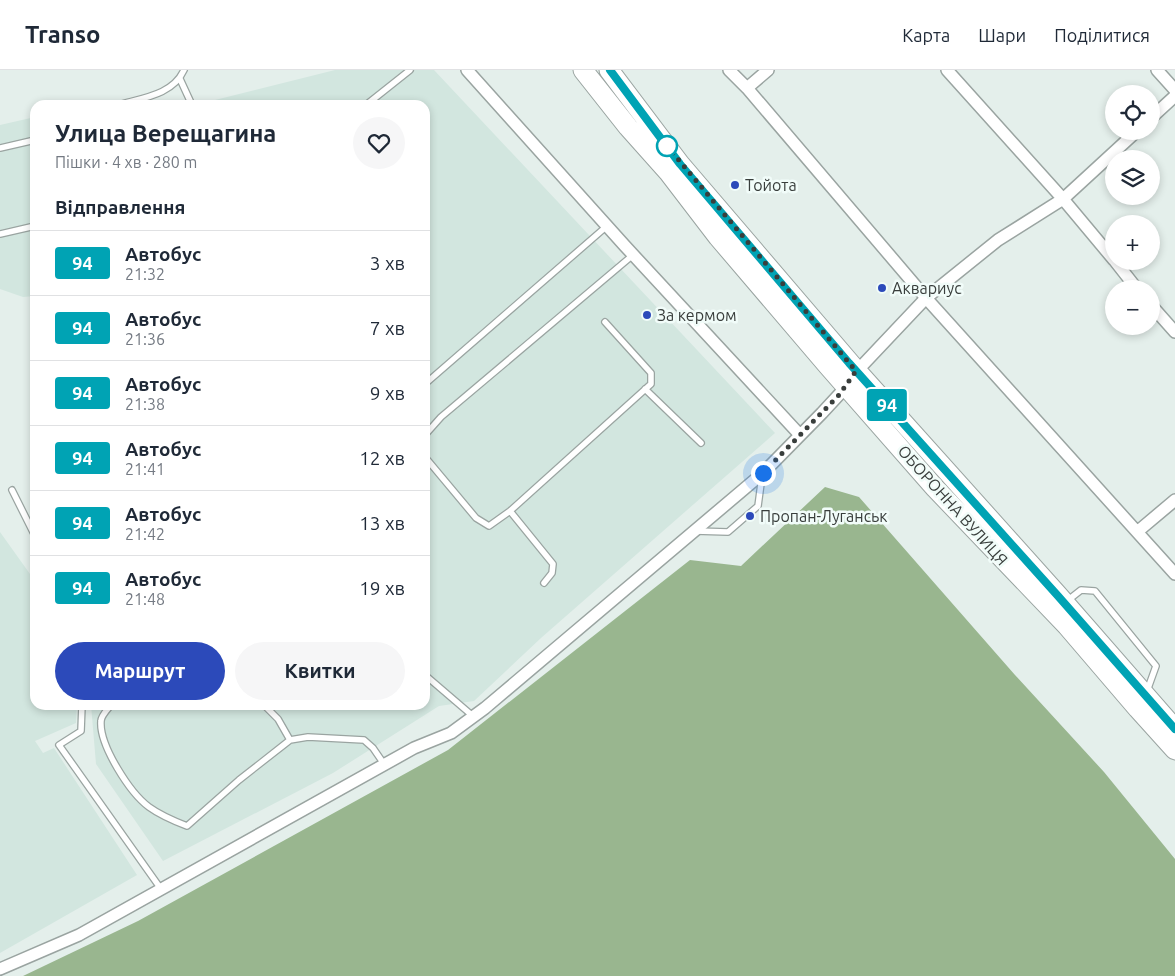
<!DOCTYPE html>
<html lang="uk">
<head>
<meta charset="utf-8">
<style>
	:root { --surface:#fff; --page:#f6f6f7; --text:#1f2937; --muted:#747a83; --line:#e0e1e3; --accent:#2c4aba }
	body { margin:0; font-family:Ubuntu,sans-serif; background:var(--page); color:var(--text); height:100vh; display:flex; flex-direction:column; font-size:19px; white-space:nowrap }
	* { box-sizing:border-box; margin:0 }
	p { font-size:16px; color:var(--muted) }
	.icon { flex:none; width:28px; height:28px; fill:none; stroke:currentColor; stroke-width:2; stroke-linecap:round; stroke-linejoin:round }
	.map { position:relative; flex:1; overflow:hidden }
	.side { position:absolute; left:30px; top:30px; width:400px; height:610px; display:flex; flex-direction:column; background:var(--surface); border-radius:15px; box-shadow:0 2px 8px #0003 }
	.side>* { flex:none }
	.badge { padding:0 10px; border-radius:4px; font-size:18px; line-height:32px }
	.buttons { position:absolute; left:1105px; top:15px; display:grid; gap:10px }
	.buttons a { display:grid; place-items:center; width:55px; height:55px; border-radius:50%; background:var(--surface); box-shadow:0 2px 8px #0003; font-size:25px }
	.you { position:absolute; width:25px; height:25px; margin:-12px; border:4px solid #fff; border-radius:50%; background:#1a73e8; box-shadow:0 0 0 8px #1a73e833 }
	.map>.badge { position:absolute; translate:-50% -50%; box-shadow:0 0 0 2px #fff }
	h2 { padding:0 25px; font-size:19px; line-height:45px }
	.round { display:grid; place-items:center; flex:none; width:52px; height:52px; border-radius:26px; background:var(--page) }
	.summary { display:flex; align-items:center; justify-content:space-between; height:85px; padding:0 25px }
	h1 { font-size:24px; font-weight:600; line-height:38px }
	.action { display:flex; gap:10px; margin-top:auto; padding:10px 25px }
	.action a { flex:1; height:58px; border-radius:30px; background:var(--accent); color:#fff; font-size:20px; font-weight:600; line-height:58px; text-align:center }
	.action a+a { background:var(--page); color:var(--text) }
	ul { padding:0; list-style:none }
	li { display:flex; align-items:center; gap:15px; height:65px; padding:0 25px; border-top:1px solid var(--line) }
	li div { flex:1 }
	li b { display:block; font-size:19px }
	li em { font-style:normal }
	li .badge { min-width:55px; font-weight:700; text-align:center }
	header { display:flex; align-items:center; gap:30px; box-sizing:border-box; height:70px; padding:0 25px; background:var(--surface); border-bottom:1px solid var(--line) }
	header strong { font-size:24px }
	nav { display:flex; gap:28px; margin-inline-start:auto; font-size:18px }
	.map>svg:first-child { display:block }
	.built { fill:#d2e6df }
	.forest { fill:#99b68f }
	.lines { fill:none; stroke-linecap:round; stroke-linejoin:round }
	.service-casing { stroke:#9aa4a1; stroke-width:8 }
	.minor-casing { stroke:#9aa4a1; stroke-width:14 }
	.primary-casing { stroke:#9aa4a1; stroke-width:21 }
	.service { stroke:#fff; stroke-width:5.5 }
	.minor { stroke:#fff; stroke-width:11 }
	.primary { stroke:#fff; stroke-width:19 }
	.line-casing { stroke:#fff; stroke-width:11 }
	.line { stroke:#00a3b4; stroke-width:8 }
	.walk { stroke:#393e3c; stroke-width:5; stroke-dasharray:0 9 }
	.stop-dot { fill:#fff; stroke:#00a3b4; stroke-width:2.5 }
	.poi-dot { fill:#2c4aba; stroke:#f1fcf9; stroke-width:2 }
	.labels { text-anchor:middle; stroke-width:5; stroke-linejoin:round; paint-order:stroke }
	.poi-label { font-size:16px; fill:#393e3c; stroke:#f1fcf9; text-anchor:start }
	.street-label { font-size:16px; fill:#393e3c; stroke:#f1fcf9 }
</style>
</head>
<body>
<header>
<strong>Transo</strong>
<nav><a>Карта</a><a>Шари</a><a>Поділитися</a></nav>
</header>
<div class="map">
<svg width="1175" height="906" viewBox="0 0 1175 906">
	<rect width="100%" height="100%" fill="#e4efeb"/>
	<path class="built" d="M335,0H434L775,363L541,568L474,631L439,636L333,703L163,791L96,694L91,635H425V35H195Z
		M35,47V226L23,227L0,219V55Z
		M0,462L35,511V635H77L76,653L35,671L43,683L54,678L137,805L0,883Z"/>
	<path class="forest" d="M825,417L859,427L1015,605L1104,702L1175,789V906H23L138,851L448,680L690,490L741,496Z"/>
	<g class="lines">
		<g class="service-casing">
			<path id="service" d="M180,9L192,35
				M118,35C142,28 173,25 184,0
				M366,35L410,0
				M0,78L35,70
				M0,164L35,156
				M425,314L607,156
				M645,319L701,373
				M425,365L441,347L633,185
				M425,387L476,448L489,456L510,441L651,314V303L605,252
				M12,420L35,466
				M510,441L553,494L552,503L544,513
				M695,461L728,462L758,436L762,406
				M1067,531L1081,520L1095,521L1156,596L1147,621
				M425,605L474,647
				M82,635L81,661L59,675L161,819
				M111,635C107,640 101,646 101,651C99,675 130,723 149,737C160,745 174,751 187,756L239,710L290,670L308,667L364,670L373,678L384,694
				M264,635L278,649L290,670"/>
		</g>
		<g class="minor-casing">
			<path id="minor" d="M467,0L625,176L800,365
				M729,0L747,18L926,228L1175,504
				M947,0L1063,129L1114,190
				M1157,0L1175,20
				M747,18L768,0
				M1151,48L1175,26
				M1115,191L1137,219
				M1151,235L1175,262
				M1137,462L1175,430
				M0,899L79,865L414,678L451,663L485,638L763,403L822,343L847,316L857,301L926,228L998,170L1063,129L1137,61"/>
		</g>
		<g class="primary-casing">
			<path id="primary" d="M583,0L628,57L669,103L718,167L828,296L935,418L1067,556L1138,639L1175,680
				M609,0L680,94L857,301L1058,525L1175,659"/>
		</g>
		<use href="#service" class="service"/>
		<use href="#minor" class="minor"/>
		<use href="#primary" class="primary"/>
	</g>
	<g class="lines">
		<g class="line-casing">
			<path id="line" d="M610,0L680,94L849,293L1058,526L1175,659"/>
		</g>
		<use href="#line" class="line"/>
		<path class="walk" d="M667,76L856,301L839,325L763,403"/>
	</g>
	<circle class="stop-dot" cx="667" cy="76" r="10"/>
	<g class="poi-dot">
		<circle cx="735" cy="115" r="5"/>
		<circle cx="882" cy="218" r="5"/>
		<circle cx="647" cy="245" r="5"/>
		<circle cx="750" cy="446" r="5"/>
	</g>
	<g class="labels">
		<g class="poi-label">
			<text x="745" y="121">Тойота</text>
			<text x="892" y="224">Аквариус</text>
			<text x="657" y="251">За кермом</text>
			<text x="760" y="452">Пропан-Луганськ</text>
		</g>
		<g class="street-label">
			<text transform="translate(953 435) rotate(48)" y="6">ОБОРОННА ВУЛИЦЯ</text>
		</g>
	</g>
</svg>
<div class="buttons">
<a><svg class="icon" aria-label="locate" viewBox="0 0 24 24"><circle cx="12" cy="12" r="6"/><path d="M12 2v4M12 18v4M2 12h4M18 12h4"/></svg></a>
<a><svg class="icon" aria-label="layers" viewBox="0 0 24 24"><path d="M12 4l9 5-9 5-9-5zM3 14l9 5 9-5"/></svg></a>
<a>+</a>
<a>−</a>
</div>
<div class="you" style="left:763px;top:403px"></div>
<b class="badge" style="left:887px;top:335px;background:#00a3b4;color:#fff">94</b>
<section class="side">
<div class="summary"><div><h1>Улица Верещагина</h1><p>Пішки · 4 хв · 280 m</p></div><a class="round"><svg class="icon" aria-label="heart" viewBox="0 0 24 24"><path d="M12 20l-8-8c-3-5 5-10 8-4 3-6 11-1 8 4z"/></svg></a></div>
<h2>Відправлення</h2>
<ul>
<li><span class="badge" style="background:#00a3b4;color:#fff">94</span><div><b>Автобус</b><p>21:32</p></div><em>3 хв</em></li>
<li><span class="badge" style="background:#00a3b4;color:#fff">94</span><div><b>Автобус</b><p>21:36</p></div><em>7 хв</em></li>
<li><span class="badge" style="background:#00a3b4;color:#fff">94</span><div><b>Автобус</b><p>21:38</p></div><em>9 хв</em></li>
<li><span class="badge" style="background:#00a3b4;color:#fff">94</span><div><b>Автобус</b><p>21:41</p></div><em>12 хв</em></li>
<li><span class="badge" style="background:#00a3b4;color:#fff">94</span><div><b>Автобус</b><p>21:42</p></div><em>13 хв</em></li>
<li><span class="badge" style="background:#00a3b4;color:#fff">94</span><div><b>Автобус</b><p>21:48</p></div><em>19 хв</em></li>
</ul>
<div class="action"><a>Маршрут</a><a>Квитки</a></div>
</section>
</div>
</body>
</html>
